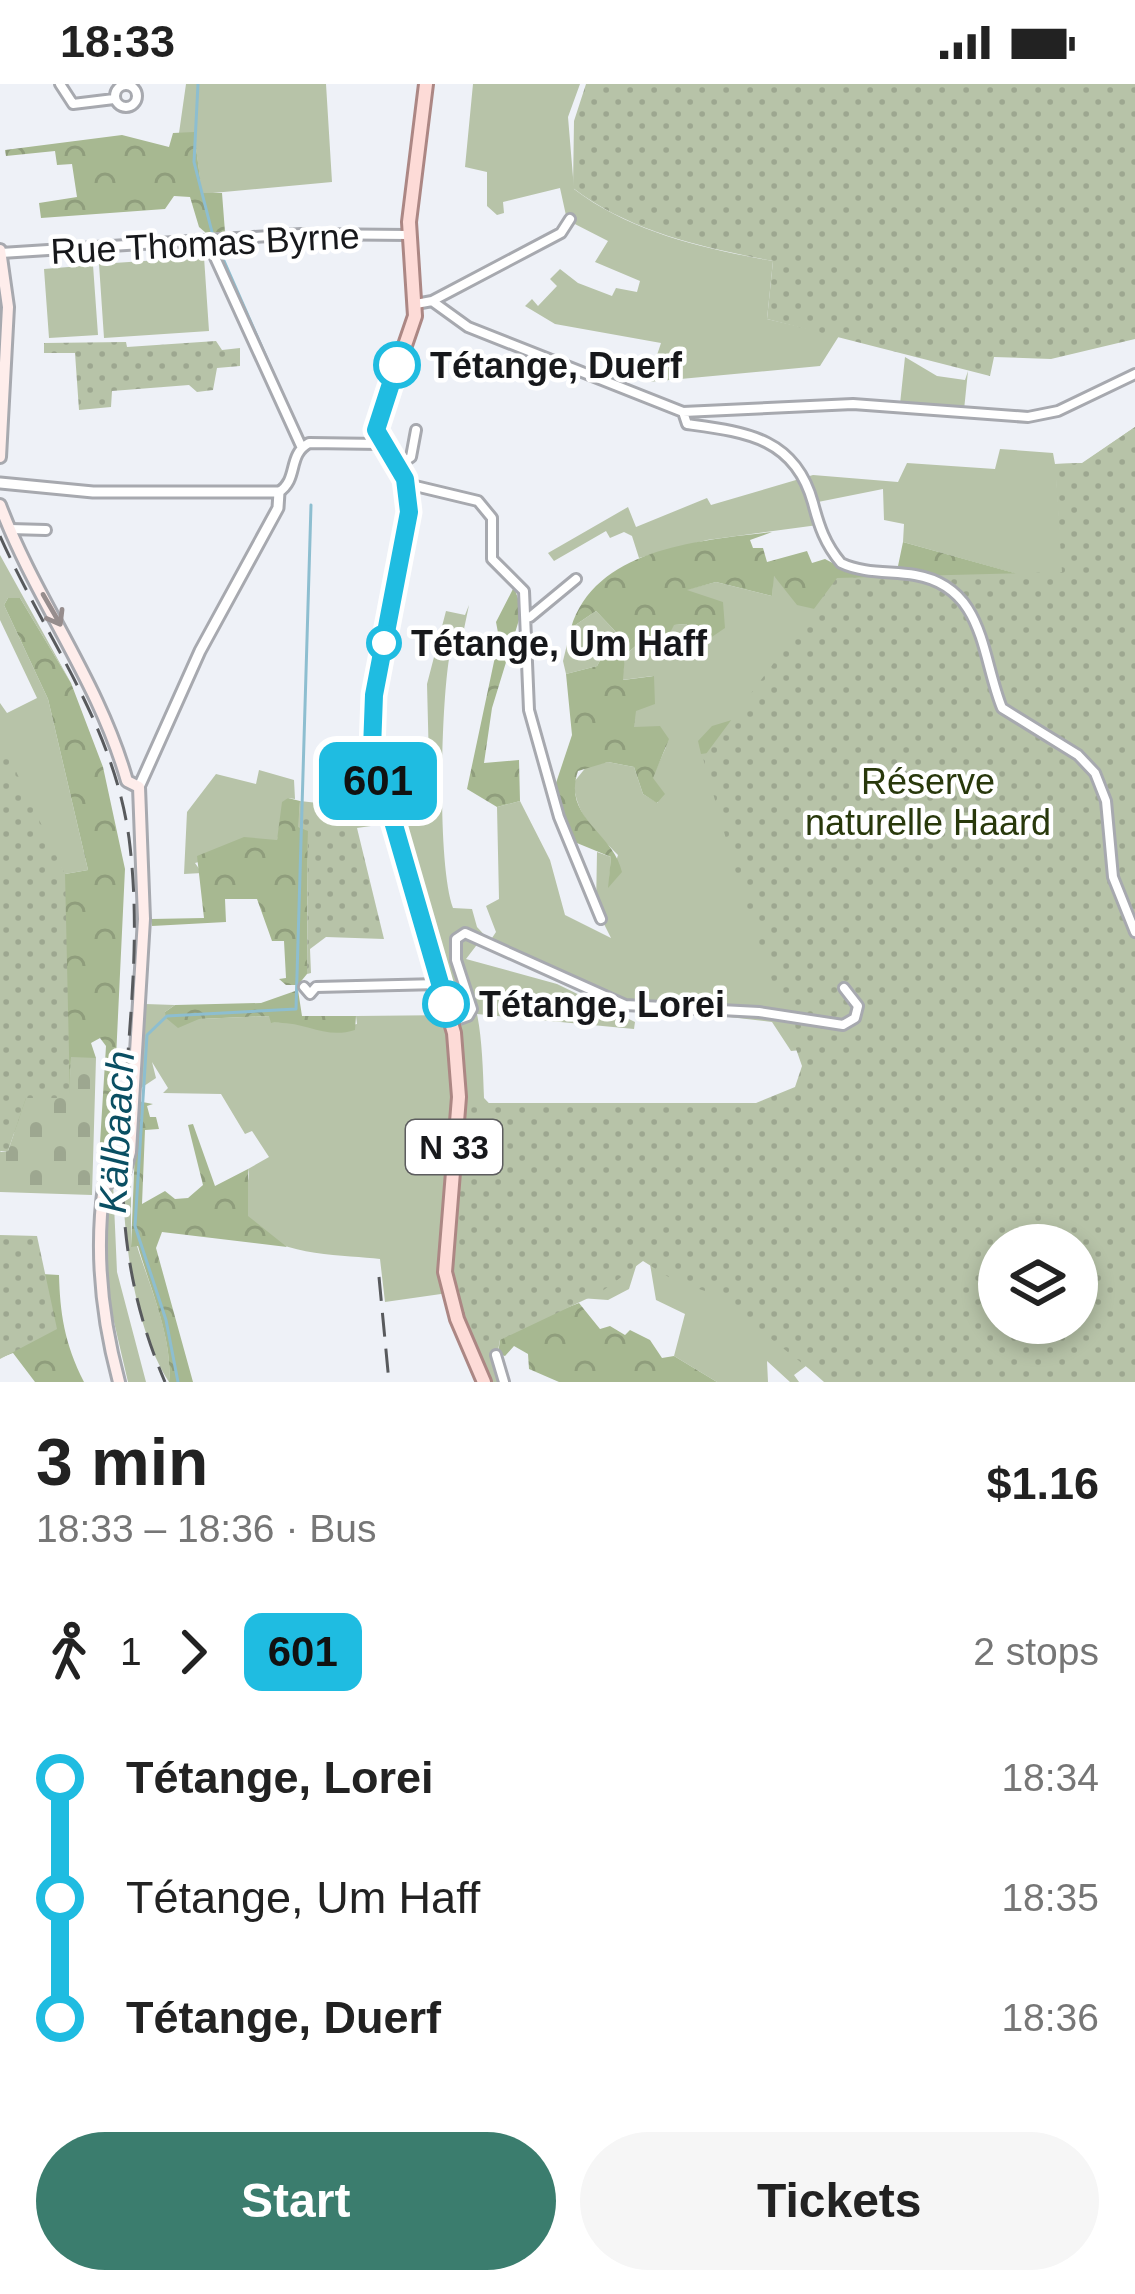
<!DOCTYPE html>
<html lang="en">
<head>
<meta charset="utf-8">
<style>
	:root { --surface:#fff; --page:#f6f6f6; --text:#222; --muted:#767676; --accent:#3b7d6e }
	body { margin:0; font-family:Arial,sans-serif; background:var(--page); color:var(--text); height:100vh; display:flex; flex-direction:column; font-size:45px; white-space:nowrap }
	* { box-sizing:border-box; margin:0 }
	p { font-size:39px; color:var(--muted) }
	.icon { flex:none; width:66px; height:66px; fill:none; stroke:currentColor; stroke-width:2; stroke-linecap:round; stroke-linejoin:round }
	.map { position:relative; height:1298px; overflow:hidden }
	.side { display:flex; flex-direction:column; background:var(--surface); flex:1 }
	.side>* { flex:none }
	.badge { padding:0 24px; border-radius:18px; font-size:42px; line-height:78px }
	.controls { position:absolute; left:978px; top:1140px; display:grid; gap:24px }
	.controls a { display:grid; place-items:center; width:120px; height:120px; border-radius:50%; background:var(--surface); box-shadow:0 6px 18px #0003; font-size:60px }
	.map>.badge { position:absolute; translate:-50% -50%; box-shadow:0 0 0 6px #fff }
	.legs { display:flex; align-items:center; gap:18px; height:132px; padding:0 36px; font-size:39px }
	.legs p { margin-inline-start:auto }
	.overview { display:flex; align-items:center; justify-content:space-between; height:204px; padding:0 36px }
	h1 { font-size:66px; font-weight:800; line-height:90px }
	.primary-button { display:flex; gap:24px; margin-top:auto; padding:24px 36px }
	.primary-button a { flex:1; height:138px; border-radius:72px; background:var(--accent); color:#fff; font-size:48px; font-weight:800; line-height:138px; text-align:center }
	.primary-button a+a { background:var(--page); color:var(--text) }
	ul { padding:0 36px; list-style:none }
	li { display:flex; align-items:center; gap:42px; height:120px; font-size:45px }
	li i { display:grid; place-items:center; width:18px; height:100%; margin:0 15px; background:currentColor }
	li i::after { content:''; width:30px; height:30px; margin:-15px; border:9px solid; border-radius:50%; background:var(--surface) }
	li p { margin-inline-start:auto }
	li:first-child i { background:linear-gradient(#0000 50%,currentColor 0) }
	li:last-child i { background:linear-gradient(currentColor 50%,#0000 0) }
	.status { display:flex; justify-content:space-between; align-items:center; height:84px; padding:0 60px; background:var(--surface); direction:ltr }
	.status svg { height:33px; fill:currentColor }
	.map>svg:first-child { display:block }
	.green { fill:#b7c3a8 }
	.forest { fill:url(#forest-crowns) }
	.cemetery { fill:url(#cemetery-stones) }
	.park { fill:url(#park-dots); fill-rule:evenodd }
	.lines { fill:none; stroke-linecap:round; stroke-linejoin:round }
	.stream { stroke:#8dbed0; stroke-width:3 }
	.minor-casing { stroke:#a7a9af; stroke-width:14 }
	.tertiary-casing { stroke:#a7a9af; stroke-width:15 }
	.secondary-casing { stroke:#a7a9af; stroke-width:16 }
	.primary-casing { stroke:#ac8784; stroke-width:18 }
	.minor { stroke:#fff; stroke-width:8 }
	.tertiary { stroke:#fff; stroke-width:9 }
	.secondary { stroke:#feedeb; stroke-width:10 }
	.primary { stroke:#fddbd7; stroke-width:12 }
	.rail { stroke:#585a5d; stroke-width:3; stroke-dasharray:24 12; stroke-linecap:butt }
	.oneway { stroke:#968d8d }
	.line-1-casing { stroke:#fff; stroke-width:27 }
	.line-1 { stroke:#1fbce1; stroke-width:18 }
	.stop-1-dot { fill:#fff; stroke:#1fbce1; stroke-width:6 }
	.labels { text-anchor:middle; stroke-width:9; stroke-linejoin:round; paint-order:stroke }
	.shield { fill:#fff; stroke:#5d5d5f; stroke-width:3 }
	.shield-label { font-size:33px; font-weight:bold; fill:#17181b }
	.street-label { font-size:36px; fill:#17181b; stroke:#fff }
	.stop-label { font-size:36px; font-weight:bold; fill:#17181b; stroke:#fff; text-anchor:start }
	.park-label { font-size:36px; fill:#28380b; stroke:#fff }
	.water-label { font-size:39px; font-style:italic; fill:#0a4f63; stroke:#fff }
</style>
</head>
<body>
<div class="status"><b>18:33</b><svg viewBox="0 0 49 12"><path d="M0 12V9h3v3zM5 12V6h3v6zM10 12V3h3v9zM15 12V0h3v12zM26 1h20v11H26zM47 4h2v5h-2z"/></svg></div>
<div class="map">
<svg width="1135" height="1298" viewBox="0 0 1135 1298">
	<defs>
		<pattern id="forest-crowns" width="20" height="18" patternUnits="userSpaceOnUse" patternTransform="scale(3)"><rect width="20" height="18" fill="#a7b891"/><path d="M2 6a3 3 0 1 1 6 0M12 15a3 3 0 1 1 6 0" fill="none" stroke="#8f9d7c"/></pattern>
		<pattern id="cemetery-stones" width="16" height="16" patternUnits="userSpaceOnUse" patternTransform="scale(3)"><rect width="16" height="16" fill="#b7c3a8"/><path d="M2 7V4a2 2 0 0 1 4 0v3zM10 15v-3a2 2 0 0 1 4 0v3z" fill="#9da790"/></pattern>
		<pattern id="park-dots" width="8" height="8" patternUnits="userSpaceOnUse" patternTransform="scale(3)"><rect width="8" height="8" fill="#b7c3a8"/><path d="M2 2h.1M6 6h.1" fill="none" stroke="#9da790" stroke-width="1.8" stroke-linecap="round"/></pattern>
	</defs>
	<rect width="100%" height="100%" fill="#eef1f7"/>
	<path class="green" d="M186,0H326L332,98L202,110L194,49H179Z
		M473,0H580L568,33L574,105C630,148 705,165 773,177L767,235L839,252L820,282L648,298L661,259L555,240L525,222L532,215L538,222L557,202L550,195L560,185L578,199L612,212L616,204L637,208L640,197L595,178L608,157L567,136L560,104L503,118L504,129L497,131L487,122V88L465,83Z
		M204,173L209,247L104,254L99,180Z
		M93,181L98,251L49,254L44,185Z
		M905,273L937,292L965,296L968,287L964,326L900,320Z
		M1135,343V455L1056,390L1063,489L1035,495L903,458L904,440L884,436L883,405L813,419L818,441L707,456L639,474L632,452L624,448L610,454L606,447L554,477L548,469L628,423L636,443L707,414L711,421L813,391L898,398L907,379L995,385L1000,365L1053,369L1055,380L1082,379Z
		M0,471L71,599L20,514H8L4,521L48,615L88,786L65,790L40,747L0,718V619L7,629L37,614L0,536Z
		M773,491L819,526L783,659L1135,870V906L1077,1239V1161H999V1239L1044,1298H824L806,1282L794,1291L799,1298H790L767,1277L768,1298H717L674,1272L685,1230L656,1216L650,1180L994,947L791,967L772,938L625,921L514,878L479,858L466,875L557,900L635,938L634,945L477,930C482,954 483,986 484,1014L638,1176L629,1205L608,1216L580,1214L545,1235L501,1250L497,1272L504,1298H484L448,1209L385,1218L380,1175C342,1170 254,1174 244,1123C242,1109 251,1099 248,1085L269,1073L252,1047L245,1050L221,1010L163,1009L168,1004L152,978L156,994L138,1006L145,920L175,921L165,928L199,935L270,932L272,939C308,936 319,949 357,940L356,932L455,931L392,722L430,718L427,600L446,527L465,531L469,521L459,569L449,575C441,625 437,780 453,824L472,825L477,843L490,857L496,848L486,822L499,815L497,723L520,717L550,776L565,831L611,854L596,824L597,768L611,773L609,800L618,771C596,748 575,731 574,698L587,682L608,678L634,683L643,710L658,719L652,694L666,663L633,643V631L653,592L622,596L625,571L638,560L668,553L673,541L687,540L682,563L700,561L684,506L716,498L772,512Z
		M596,527L616,548L597,582L566,590L563,577L571,544Z
		M259,686L294,696L295,715L288,714L277,756L195,779L202,789L184,790L187,728L216,690L256,700Z
		M131,1085V1162H137C150,1203 173,1254 169,1298C133,1241 125,1159 122,1092Z
		M113,1098L117,1188L146,1298H128L107,1208V1112Z"/>
	<path class="forest" d="M194,48L202,109H222L225,148L206,149L199,143L190,113L174,112L165,125L41,134L39,119L77,113L72,80L57,81L55,67L6,72L5,66L122,51L169,63L173,49Z
		M1056,389L1085,486L783,659L701,670L698,657L712,642L778,622L819,526L797,521L774,492L772,512L716,498L687,506L723,518L725,544L700,561L681,563L687,540L674,541L668,553L638,560L625,571L623,596L654,592L655,620L636,627L634,643L660,642L669,655L653,694L665,710L657,719L643,710L634,683L608,678L578,687C562,734 613,748 622,788L608,804L611,773L572,757L552,711L572,651L566,590L597,582L616,548L596,527L571,544C595,463 703,456 772,448L750,456L753,464H763L767,478L807,467L812,479L825,475L846,486L898,482L903,458L1036,495L1063,488Z
		M514,503L522,526L492,624L484,679L519,676L520,717L497,723L467,705L499,554L496,538Z
		M8,514H20L71,599L103,683L125,785L112,1058L100,1059L106,962L100,954L91,959L96,974H71L70,1014L12,1050L0,1068V718L40,747L65,790L88,786L48,615L4,521Z
		M288,714L300,717L299,743L308,746L307,890L298,901H286L279,895L286,894L284,857H272L257,815H225L226,838L152,842L151,835L204,834L197,772L244,753L277,756L282,718Z
		M298,906L302,932H356L355,946C324,956 305,936 271,939L269,932L199,935L178,944L166,934L165,928L175,921L261,919Z
		M137,1017L153,1020L147,1022L150,1033H156L159,1045L145,1046L142,1120L165,1107L175,1115L188,1114L203,1101L188,1041L193,1040L215,1102L248,1085V1132L287,1163L162,1148L156,1164L193,1298H169C173,1255 150,1204 138,1162L131,1163Z
		M32,1166L41,1175L42,1190L59,1191C60,1228 64,1259 84,1298H35L13,1269L0,1274Z
		M579,1219L600,1245L610,1242L625,1251L630,1246L650,1256L662,1274L674,1272L717,1298H559L529,1285L528,1270L514,1262L505,1272L498,1270L501,1249Z"/>
	<path class="cemetery" d="M71,973L96,974L92,1111L0,1108V1068L8,1067L26,1014H69Z"/>
	<path class="park" d="M586,0H1135V255L1051,275L994,273L990,292L767,235L773,177C705,164 630,148 573,104L574,37Z
		M216,257L222,266L240,264V282L217,284L213,306L197,308L189,301L112,307L111,323L79,326L75,269H44V259L126,258L127,263Z
		M1135,343V1298H826L714,1210L675,1197L643,1177L601,1208L477,1267C438,1180 454,1110 465,1019H756L795,1003L802,982L742,811L703,674L837,494L1062,488L1055,380L1083,379ZM999,1161H1077V1239H999Z
		M0,654L65,790L70,1014H26L8,1067H0Z
		M300,717L380,726L385,740L357,744L384,855L326,853L310,865L311,889L307,890L308,747L298,743Z
		M0,1151L37,1152L57,1245L0,1275Z"/>
	<g class="lines">
		<path class="stream" d="M198,0L194,78L212,148
			M217,161L300,350
			M178,1298L166,1236L135,1142L147,951L167,932L296,925L311,421"/>
		<g class="minor-casing">
			<path id="minor" d="M60,0L73,20L114,15
				M115 12a11 11 0 1 1 22 0a11 11 0 1 1-22 0Z
				M207,156L302,364
				M1,169L301,150L409,151
				M432,217L468,243L683,328L853,320L1028,333L1058,327L1135,290
				M416,220L432,217L561,149L570,135
				M683,328L687,340C745,348 795,353 813,419C819,442 825,460 841,479C864,490 891,487 915,491C985,503 981,572 1002,624L1078,671L1095,689L1106,717L1113,793L1135,848
				M399,381L411,373L416,346
				M407,400L478,417L492,434V475L524,507L529,626L559,733L601,835
				M279,408C299,395 287,371 309,359L381,360
				M10,445L46,446
				M530,533L576,495
				M304,903L310,910L316,903L439,900
				M451,938L468,932L472,925L456,876V855L465,849L625,921L759,928L843,941L855,934L858,922L844,904
				M496,1271L504,1298"/>
		</g>
		<g class="tertiary-casing">
			<path id="tertiary" d="M0,399L93,408H279L278,424L200,567L139,703"/>
		</g>
		<g class="secondary-casing">
			<path id="secondary" d="M0,166L8,223L0,373
				M0,421C36,517 99,597 127,697L139,703L144,835L130,1068L125,1086L104,1102C95,1167 102,1235 119,1298"/>
		</g>
		<g class="primary-casing">
			<path id="primary" d="M426,0L409,138L415,232L376,346L402,387L409,416L374,611L372,665L454,949L459,1013L445,1188L457,1235L484,1298"/>
		</g>
		<use href="#minor" class="minor"/>
		<use href="#tertiary" class="tertiary"/>
		<use href="#secondary" class="secondary"/>
		<use href="#primary" class="primary"/>
		<path class="rail" d="M0,452C46,555 113,639 129,754C154,949 79,1099 165,1298
			M379,1193L389,1298"/>
	</g>
	<defs><path id="oneway-shaft" d="M-6 0H5M1.5-3L5.5 0L1.5 3" fill="none" stroke-width="1.6" stroke-linecap="round" stroke-linejoin="round" transform="scale(3)"/></defs>
	<use class="oneway" href="#oneway-shaft" transform="translate(52 526) rotate(60)"/>
	<g class="lines">
		<g class="line-1-casing">
			<path id="line-1" d="M397,281L376,346L405,395L409,428L374,611L372,665L446,920"/>
		</g>
		<use href="#line-1" class="line-1"/>
	</g>
	<g class="stop-1-dot">
		<circle cx="397" cy="281" r="21"/>
		<circle cx="384" cy="559" r="15"/>
		<circle cx="446" cy="920" r="21"/>
	</g>
	<g class="labels">
		<rect class="shield" x="406" y="1036" width="96" height="54" rx="9"/>
		<g class="shield-label">
			<text x="454" y="1075">N 33</text>
		</g>
		<g class="street-label">
			<text transform="translate(205 159) rotate(-3)" y="13">Rue Thomas Byrne</text>
		</g>
		<g class="stop-label">
			<text x="430" y="294">Tétange, Duerf</text>
			<text x="411" y="572">Tétange, Um Haff</text>
			<text x="479" y="933">Tétange, Lorei</text>
		</g>
		<g class="park-label">
			<text x="928" y="710">Réserve<tspan x="928" dy="41">naturelle Haard</tspan></text>
		</g>
		<g class="water-label">
			<text transform="translate(116 1048) rotate(-87)" y="14">Kälbaach</text>
		</g>
	</g>
</svg>
<div class="controls">
<a><svg class="icon" aria-label="layers" viewBox="0 0 24 24"><path d="M12 4l9 5-9 5-9-5zM3 14l9 5 9-5"/></svg></a>
</div>
<b class="badge" style="left:378px;top:697px;background:#1fbce1;color:#111">601</b>
</div>
<section class="side">
<div class="overview"><div><h1>3 min</h1><p>18:33 – 18:36 · Bus</p></div><b>$1.16</b></div>
<div class="legs"><svg class="icon" aria-label="walk" viewBox="0 0 24 24"><circle cx="13" cy="4" r="2"/><path d="M13 8l-2 6 4 7M11 14l-3 7M7 12l3-4h3l4 4"/></svg>1<svg class="icon" aria-label="forward" viewBox="0 0 24 24"><path d="M9 5l7 7-7 7"/></svg><b class="badge" style="background:#1fbce1;color:#111">601</b><p>2 stops</p></div>
<ul>
<li><i style="color:#1fbce1"></i><b>Tétange, Lorei</b><p>18:34</p></li>
<li><i style="color:#1fbce1"></i><span>Tétange, Um Haff</span><p>18:35</p></li>
<li><i style="color:#1fbce1"></i><b>Tétange, Duerf</b><p>18:36</p></li>
</ul>
<div class="primary-button"><a>Start</a><a>Tickets</a></div>
</section>
</body>
</html>
